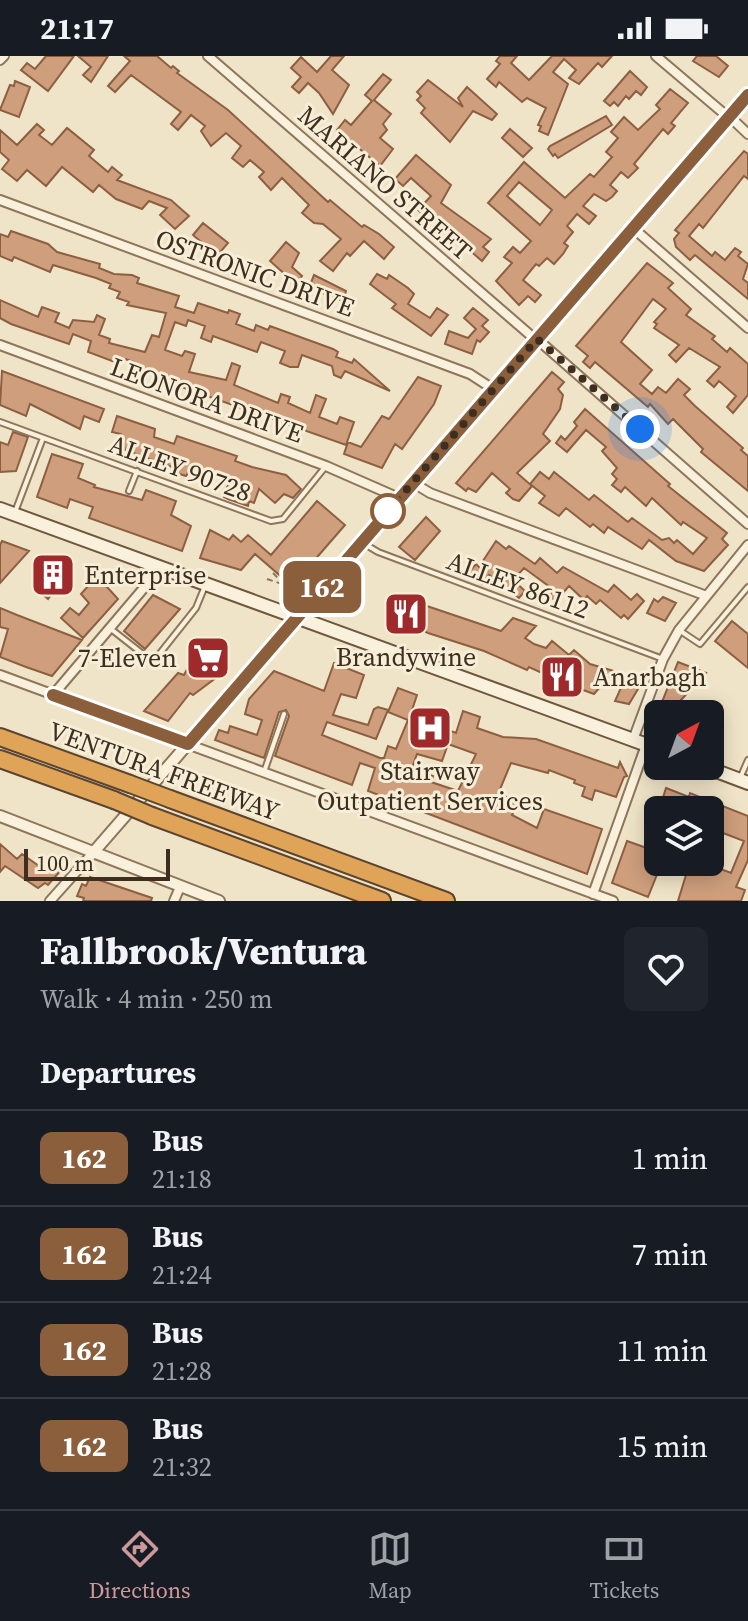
<!DOCTYPE html>
<html lang="en">
<head>
<meta charset="utf-8">
<style>
	:root { --surface:#171b24; --page:#20242c; --text:#f1f3f6; --muted:#9ea1a6; --line:#363941; --accent:#cc999b }
	body { margin:0; font-family:"Source Serif 4",serif; background:var(--page); color:var(--text); height:100vh; display:flex; flex-direction:column; font-size:30px; white-space:nowrap }
	* { box-sizing:border-box; margin:0 }
	p { font-size:26px; color:var(--muted) }
	.icon { flex:none; width:44px; height:44px; fill:none; stroke:currentColor; stroke-width:2; stroke-linecap:round; stroke-linejoin:round }
	.map { position:relative; height:845px; overflow:hidden }
	.side { display:flex; flex-direction:column; background:var(--surface); flex:1 }
	.side>* { flex:none }
	.badge { padding:0 16px; border-radius:12px; font-size:28px; line-height:52px }
	.needle { width:52px; rotate:41deg }
	.buttons { position:absolute; left:644px; top:644px; display:grid; gap:16px }
	.buttons a { display:grid; place-items:center; width:80px; height:80px; border-radius:12px; background:var(--surface); box-shadow:0 4px 20px #0003; font-size:40px }
	.scale { position:absolute; left:24px; bottom:20px; width:146px; box-sizing:border-box; padding-left:8px; border:4px solid #3d2e20; border-top:0; font-size:22px; line-height:28px; white-space:nowrap; color:#3d2e20; -webkit-text-stroke:6px #f7eed8; paint-order:stroke }
	.you { position:absolute; width:40px; height:40px; margin:-20px; border:6px solid #fff; border-radius:50%; background:#1a73e8; box-shadow:0 0 0 12px #1a73e833 }
	.map>.badge { position:absolute; translate:-50% -50%; box-shadow:0 0 0 4px #fff }
	h2 { padding:0 40px; font-size:30px; line-height:72px }
	.round { display:grid; place-items:center; flex:none; width:84px; height:84px; border-radius:12px; background:var(--page) }
	.head { display:flex; align-items:center; justify-content:space-between; height:136px; padding:0 40px }
	h1 { font-size:38px; font-weight:800; line-height:60px }
	ul { padding:0; list-style:none }
	li { display:flex; align-items:center; gap:24px; height:96px; padding:0 40px; border-top:2px solid var(--line) }
	li div { flex:1 }
	li b { display:block; font-size:30px }
	li em { font-style:normal }
	li .badge { min-width:88px; font-weight:700; text-align:center }
	.status { display:flex; justify-content:space-between; align-items:center; height:56px; padding:0 40px; background:var(--surface); direction:ltr }
	.status svg { height:22px; fill:currentColor }
	.dock { display:flex; justify-content:space-around; align-items:center; height:112px; border-top:2px solid var(--line); background:var(--surface); font-size:22px; color:var(--muted) }
	.dock a { display:grid; justify-items:center; gap:4px }
	.dock .on { color:var(--accent) }
	.map>svg:first-child { display:block }
	.building { fill:#cf9f7d; stroke:#8d5f41; stroke-width:2; fill-rule:evenodd }
	.lines { fill:none; stroke-linecap:round; stroke-linejoin:round }
	.service-casing { stroke:#8d765c; stroke-width:8 }
	.minor-casing { stroke:#8d765c; stroke-width:12 }
	.tertiary-casing { stroke:#8d765c; stroke-width:14 }
	.secondary-casing { stroke:#6f573f; stroke-width:16 }
	.motorway-casing { stroke:#5b4430; stroke-width:20 }
	.path { stroke:#8d765c; stroke-width:2; stroke-dasharray:6 4; stroke-linecap:butt }
	.service { stroke:#faf1dc; stroke-width:4 }
	.minor { stroke:#faf1dc; stroke-width:8 }
	.tertiary { stroke:#faf1dc; stroke-width:10 }
	.secondary { stroke:#faf1dc; stroke-width:12 }
	.motorway { stroke:#e0a458; stroke-width:16 }
	.motorway-bridge-casing { stroke:#5b4430; stroke-width:20; stroke-linecap:butt }
	.motorway-bridge { stroke:#e0a458; stroke-width:16 }
	.line-casing { stroke:#fff; stroke-width:18 }
	.line { stroke:#8b5e3c; stroke-width:12 }
	.walk { stroke:#3d2e20; stroke-width:8; stroke-dasharray:0 14.4 }
	.stop-dot { fill:#fff; stroke:#8b5e3c; stroke-width:4 }
	.labels { text-anchor:middle; stroke-width:6; stroke-linejoin:round; paint-order:stroke }
	.street-label { font-size:26px; fill:#3d2e20; stroke:#f7eed8 }
	.poi-label { font-size:26px; fill:#3d2e20; stroke:#f7eed8; text-anchor:start }
</style>
</head>
<body>
<div class="status"><b>21:17</b><svg viewBox="0 0 49 12"><path d="M0 12V9h3v3zM5 12V6h3v6zM10 12V3h3v9zM15 12V0h3v12zM26 1h20v11H26zM47 4h2v5h-2z"/></svg></div>
<div class="map">
<svg width="748" height="845" viewBox="0 0 748 845">
	<rect width="100%" height="100%" fill="#f0e4c8"/>
	<path class="building" d="M46,0H74L48,35L21,14L27,7L35,13Z
		M78,0H108L91,26L83,19L91,11Z
		M124,0H157L171,12L173,10L179,15L177,17L228,54L328,146L330,144L362,171L364,169L379,178L394,191L384,203L364,185L350,200L347,197L333,215L320,205L341,183L323,168L314,167L302,157L309,149L282,122L271,134L259,121L264,116L250,104L243,111L232,102L241,90L226,77L211,90L201,75L205,70L191,59L178,74L171,68L181,56L131,19L115,36L108,30L130,5Z
		M331,0H344L332,14L349,29L333,58L319,37L308,27L299,37L292,31L301,21L291,12L301,1L317,16Z
		M500,0H517L511,7L529,24L552,0H612L602,11L598,7L579,28L569,22L576,14L564,3L553,16L568,28L548,79L539,75L541,70L538,69L546,52L527,42L522,46L499,26L496,31L487,23L500,8L496,5Z
		M697,0H716L728,10L719,21L693,5Z
		M630,15L647,31L641,39L636,35L629,43L626,40L618,50L614,46L610,50L604,45Z
		M383,18L391,24L374,44L391,58L383,68L387,74L380,82L393,93L380,110L337,74L345,64L351,69L372,45L365,39Z
		M428,24L463,51L458,42L467,31L497,58L492,64L473,55L450,86L421,57L425,52L417,44L421,40L417,36Z
		M15,25L30,31L19,61L0,54L10,29L14,30Z
		M670,33L688,47L671,67L675,70L668,78L663,73L634,108L638,112L628,122L621,116L610,129L617,135L612,141L606,145L594,138L583,150L596,160L589,168L577,158L567,170L573,176L564,187L568,190L563,198L554,208L547,202L539,210L536,208L523,224L541,239L535,246L528,240L519,249L496,225L512,207L504,201L513,191L520,197L531,185L488,147L524,106L565,142L590,118L594,121L612,101L606,96L618,82L611,76L624,61L638,74L660,53L656,49ZM519,126L552,154L540,169L507,140Z
		M606,60L612,69L558,102L555,98L553,100L548,93L550,90Z
		M37,68L44,74L39,79L52,89L67,72L94,94L89,100L108,116L112,111L122,119L117,124L171,144L189,160L175,173L160,159L167,152L149,145L142,153L116,143L99,129L93,136L62,111L46,130L27,114L17,125L2,113L9,104L0,96V74L17,89Z
		M510,73L532,92L523,101L502,82Z
		M744,95L748,98V123L744,120L703,172L699,168L689,180L712,200L715,196L725,204L735,192L741,196L738,200L748,208L743,223L748,227V243L695,199L690,204L676,191L674,183L679,177L675,174Z
		M416,99L451,129L441,147L491,183L483,191L489,196L482,205L430,160L427,162L418,154L431,140L411,122L403,130L395,123Z
		M203,167L228,187L217,200L193,179Z
		M11,175L48,188L57,196L100,208L99,212L114,218L132,219L139,222L137,227L179,240L175,251L194,257L198,247L228,257L229,254L240,258L236,268L254,275L256,269L268,274L270,270L333,293L338,296L336,301L352,307L354,303L390,335L345,315L341,322L334,319L332,310L302,299L298,311H290L280,307L285,295L261,286L257,296L213,280L211,286L201,282L205,270L188,264L186,270L175,266L165,294L182,300L185,295L195,298L189,316L226,324L232,307L240,310L234,329L278,347L281,338L290,341L288,347L310,357L316,339L326,343L319,361L337,368L340,361L354,366L346,389L176,329L163,324L161,319L132,313L134,306L122,302L120,308L88,296L91,285L73,278L69,288L11,268L0,262V244L38,261L42,251L59,257L55,266L69,272L73,264L94,266L97,259L105,263L99,279L110,283L109,287L145,296L152,279L159,281L166,257L127,249L129,246L117,242L120,236L109,232L111,228L96,222L53,209L50,216L14,201L12,205L0,200V178L8,181Z
		M286,186L299,197L292,211L302,220L296,228L270,205Z
		M647,207L673,227L668,232L691,253L686,259L715,280L712,283L727,296L730,292L748,308V339L733,357L727,351L736,340L719,325L714,331L707,325L720,311L689,292L676,306L669,299L679,289L654,272L657,268L654,266L666,253L653,243L621,286L652,314L640,328L652,338L658,331L666,337L678,323L690,333L684,339L695,350L743,392L741,394L748,400V435L701,396L703,393L673,363L668,368L650,348L648,351L595,306L590,312L583,306L588,300L576,290Z
		M377,218L387,223L389,219L408,232L414,238L408,248L430,262L437,252L448,259L431,280L392,252L396,248L370,228Z
		M314,219L346,235L343,245L309,232Z
		M473,252L488,264L482,270L489,276L480,286L477,284L472,298L445,288L449,275L468,282L476,273L464,262Z
		M2,315L104,353L99,366L84,360L80,373L30,348L26,360L0,349Z
		M552,316L564,326L558,333L563,339L560,353L543,378L550,385L517,417L532,430L519,445L513,443L506,437L510,433L492,417L476,436L468,432L466,435L456,427Z
		M418,321L441,330L434,348L402,393L395,388L382,412L344,398L348,386L361,391L382,360L389,363Z
		M585,353L670,428L668,430L727,477L722,483L728,489L704,515L676,505L649,484L642,493L608,471L604,477L593,468L590,471L566,452L559,460L539,447L545,440L530,428L540,416L549,423L554,416L589,444L594,439L628,466L632,462L662,484L669,482L674,487L677,484L693,498L707,482L683,466L681,469L652,442L646,450L625,431L621,436L612,429L617,423L612,418L617,412L602,395L606,391L586,374L567,396L556,387L561,380L565,384L577,370L574,366Z
		M117,360L155,373L154,381L174,388L177,380L237,400L235,405L252,411L286,419L301,433L293,442L284,438L275,447L259,433L254,447L249,445L248,450L228,443L224,441L230,423L192,410L186,420L176,417L178,413L125,394L121,378L112,376Z
		M13,376L28,381L16,415L0,416V386L8,389Z
		M52,398L83,408L78,422L95,429L94,431L142,444L146,434L176,445L171,459L191,470L182,495L89,462L93,451L70,443L67,452L37,441Z
		M317,445L345,469L292,530L255,498L241,514L200,502L210,474L229,484L233,479L241,486L248,479L271,499Z
		M426,461L440,475L415,504L399,491Z
		M2,485L29,495L0,527V489Z
		M496,485L506,493L509,490L535,508L540,502L557,517L563,511L608,536L614,529L631,544L637,538L644,545L628,563L624,559L621,562L600,544L596,548L587,540L584,544L569,530L556,545L549,540L554,534L524,512L513,524L525,535L519,542L489,519L482,528L469,516L476,508L479,511Z
		M54,505L66,518L48,543L34,531Z
		M97,520L118,543L83,582L61,562L70,552L79,559L89,547L81,538Z
		M153,539L180,553L145,593L124,575Z
		M413,541L421,548L501,575L513,562L536,570L525,582L534,588L546,592L552,585L569,599L574,594L590,608L614,615L594,638L561,626L559,631L550,628L551,621L529,611L527,614L484,595L428,577L395,562Z
		M663,541L676,547L665,565L647,557L654,543L658,546Z
		M0,552L17,559L82,584L52,620L26,611L0,601L8,573L0,571Z
		M732,565L748,578V612L715,585Z
		M200,589L226,598L217,621L193,639L190,637L168,665L144,655L178,617L184,619Z
		M678,606L706,617L668,658L660,651Z
		M334,607L364,619L356,642L341,638L333,659L368,669L374,653L378,651L388,654L376,683L327,666L322,679L380,702H384L388,690L396,693L408,664L388,656L398,632L417,639L410,660L456,677L463,655L480,661L477,672L503,681L536,683L618,712L620,706L627,720L624,721L616,741L595,734L592,744L582,740L585,731L574,727L575,724L549,714L548,717L511,707L498,738L518,745L512,759L537,772L544,753L602,773L587,818L368,735L375,712L360,707L352,729L275,700L289,660L286,654L279,656L264,702L215,684L219,674L228,677L230,670L257,679L262,664L245,658L249,643L274,615L324,635ZM448,688L476,698L458,735L431,726L433,720L412,712L417,698L442,705Z
		M624,625L641,628L629,648L615,645Z
		M666,732L689,741L690,737L748,760V804L736,831L745,834L741,845H678L690,806H710V754H659ZM723,777L744,785L731,817L710,809Z
		M627,785L658,796V806H662L648,841L612,827Z
		M0,788L17,803L22,798L39,810L44,805L50,811L54,806L62,813L48,829L45,827L38,832L5,810L0,816Z
		M90,821L152,842L151,845H83L84,842L77,840L82,828L86,830Z"/>
	<g class="lines">
		<g class="service-casing">
			<path id="service" d="M0,366L271,465L283,463L326,410
				M129,435L137,415
				M15,456L43,382
				M363,487L378,496L663,603
				M111,573L153,606L196,552L205,530
				M679,574L700,588L748,531
				M264,716L284,658
				M741,720L748,704"/>
		</g>
		<g class="minor-casing">
			<path id="minor" d="M208,0L536,284
				M656,0L728,61
				M0,4L4,0
				M729,60L748,78
				M0,144L470,318L493,333
				M633,172L748,272
				M537,283L748,468
				M0,289L326,410L399,442
				M412,426L430,437L704,539
				M0,619L613,845
				M53,639L143,533L153,509
				M633,684L663,603L679,574L748,489
				M593,838L646,689
				M50,845L92,798
				M174,845L180,831"/>
		</g>
		<g class="tertiary-casing">
			<path id="tertiary" d="M0,760L219,845
				M92,798L299,560"/>
		</g>
		<g class="secondary-casing">
			<path id="secondary" d="M0,453L658,693
				M299,560L748,39
				M703,710L748,727"/>
		</g>
		<g class="motorway-casing">
			<path id="motorway" d="M0,681L130,728
				M0,703L114,744
				M170,743L446,845
				M152,760L382,845"/>
		</g>
		<path class="path" d="M267,523L285,529L273,517"/>
		<use href="#service" class="service"/>
		<use href="#minor" class="minor"/>
		<use href="#tertiary" class="tertiary"/>
		<use href="#secondary" class="secondary"/>
		<use href="#motorway" class="motorway"/>
		<g class="motorway-bridge-casing">
			<path id="motorway-bridge" d="M130,728L170,743
				M114,744L152,760"/>
		</g>
		<use href="#motorway-bridge" class="motorway-bridge"/>
	</g>
	<g class="lines">
		<g class="line-casing">
			<path id="line" d="M53,639L188,688L748,39"/>
		</g>
		<use href="#line" class="line"/>
		<path class="walk" d="M388,455L537,283L640,373"/>
	</g>
	<defs>
		<g id="building-square" transform="scale(2.3)"><rect x="-9" y="-9" width="18" height="18" rx="4" fill="#9e2a2b" stroke="#f7eed8"/><path d="M-4-6H4V6H1V3H-1V6H-4ZM-2.5-4.3h1.7v1.8h-1.7ZM.8-4.3h1.7v1.8H.8ZM-2.5-1h1.7V.8h-1.7ZM.8-1h1.7V.8H.8Z" fill="#fff"/></g>
		<g id="restaurant-square" transform="scale(2.3)"><rect x="-9" y="-9" width="18" height="18" rx="4" fill="#9e2a2b" stroke="#f7eed8"/><path d="M-5-6h1v4h1v-4h1v4h1v-4h1v5L-1.5 .5V6h-2V.5L-5-1ZM5-6V6H3V1.5H1.5Q1.5-4 5-6Z" fill="#fff"/></g>
		<g id="supermarket-square" transform="scale(2.3)"><rect x="-9" y="-9" width="18" height="18" rx="4" fill="#9e2a2b" stroke="#f7eed8"/><path d="M-6-5.5h2.5l.6 2H6L4.5 2H-2.5L-4.4-4H-6ZM-1.5 3.2a1.3 1.3 0 1 0 .1 0ZM3 3.2a1.3 1.3 0 1 0 .1 0Z" fill="#fff"/></g>
		<g id="hospital-square" transform="scale(2.3)"><rect x="-9" y="-9" width="18" height="18" rx="4" fill="#9e2a2b" stroke="#f7eed8"/><path d="M-5-5h3v3.5h4V-5h3V5h-3V1.5h-4V5h-3Z" fill="#fff"/></g>
	</defs>
	<g fill-rule="evenodd">
		<use href="#building-square" x="53" y="519"/>
		<use href="#restaurant-square" x="406" y="558"/>
		<use href="#supermarket-square" x="208" y="602"/>
		<use href="#restaurant-square" x="562" y="621"/>
		<use href="#hospital-square" x="430" y="672"/>
	</g>
	<circle class="stop-dot" cx="388" cy="455" r="16"/>
	<g class="labels">
		<g class="street-label">
			<text transform="translate(385 127) rotate(41)" y="9">MARIANO STREET</text>
			<text transform="translate(255 217) rotate(20)" y="9">OSTRONIC DRIVE</text>
			<text transform="translate(207 344) rotate(20)" y="9">LEONORA DRIVE</text>
			<text transform="translate(180 412) rotate(20)" y="9">ALLEY 90728</text>
			<text transform="translate(518 529) rotate(20)" y="9">ALLEY 86112</text>
			<text transform="translate(164 715) rotate(20)" y="9">VENTURA FREEWAY</text>
		</g>
		<g class="poi-label">
			<text x="84" y="528">Enterprise</text>
			<text x="406" y="610" text-anchor="middle">Brandywine</text>
			<text x="177" y="611" text-anchor="end">7-Eleven</text>
			<text x="593" y="630">Anarbagh</text>
			<text x="430" y="724" text-anchor="middle">Stairway<tspan x="430" dy="30">Outpatient Services</tspan></text>
		</g>
	</g>
</svg>
<div class="buttons">
<a><svg class="needle" viewBox="-14 -14 28 28"><path d="M0-13l5 13h-10z" fill="#e53935"/><path d="M0 13l5-13h-10z" fill="#9ea1a6"/></svg></a>
<a><svg class="icon" aria-label="layers" viewBox="0 0 24 24"><path d="M12 4l9 5-9 5-9-5zM3 14l9 5 9-5"/></svg></a>
</div>
<div class="scale">100 m</div>
<div class="you" style="left:640px;top:373px"></div>
<b class="badge" style="left:322px;top:531px;background:#8b5e3c;color:#fff">162</b>
</div>
<section class="side">
<div class="head"><div><h1>Fallbrook/Ventura</h1><p>Walk · 4 min · 250 m</p></div><a class="round"><svg class="icon" aria-label="heart" viewBox="0 0 24 24"><path d="M12 20l-8-8c-3-5 5-10 8-4 3-6 11-1 8 4z"/></svg></a></div>
<h2>Departures</h2>
<ul>
<li><span class="badge" style="background:#8b5e3c;color:#fff">162</span><div><b>Bus</b><p>21:18</p></div><em>1 min</em></li>
<li><span class="badge" style="background:#8b5e3c;color:#fff">162</span><div><b>Bus</b><p>21:24</p></div><em>7 min</em></li>
<li><span class="badge" style="background:#8b5e3c;color:#fff">162</span><div><b>Bus</b><p>21:28</p></div><em>11 min</em></li>
<li><span class="badge" style="background:#8b5e3c;color:#fff">162</span><div><b>Bus</b><p>21:32</p></div><em>15 min</em></li>
</ul>
</section>
<nav class="dock">
<a class="on"><svg class="icon" aria-label="directions" viewBox="0 0 24 24"><path d="M12 3l9 9-9 9-9-9zM9 14v-3h6M13 9l2 2-2 2"/></svg>Directions</a>
<a><svg class="icon" aria-label="map" viewBox="0 0 24 24"><path d="M3 6l6-2 6 2 6-2v14l-6 2-6-2-6 2zM9 4v14M15 6v14"/></svg>Map</a>
<a><svg class="icon" aria-label="tickets" viewBox="0 0 24 24"><path d="M3 7h18v10H3zM15 7v10"/></svg>Tickets</a>
</nav>
</body>
</html>
